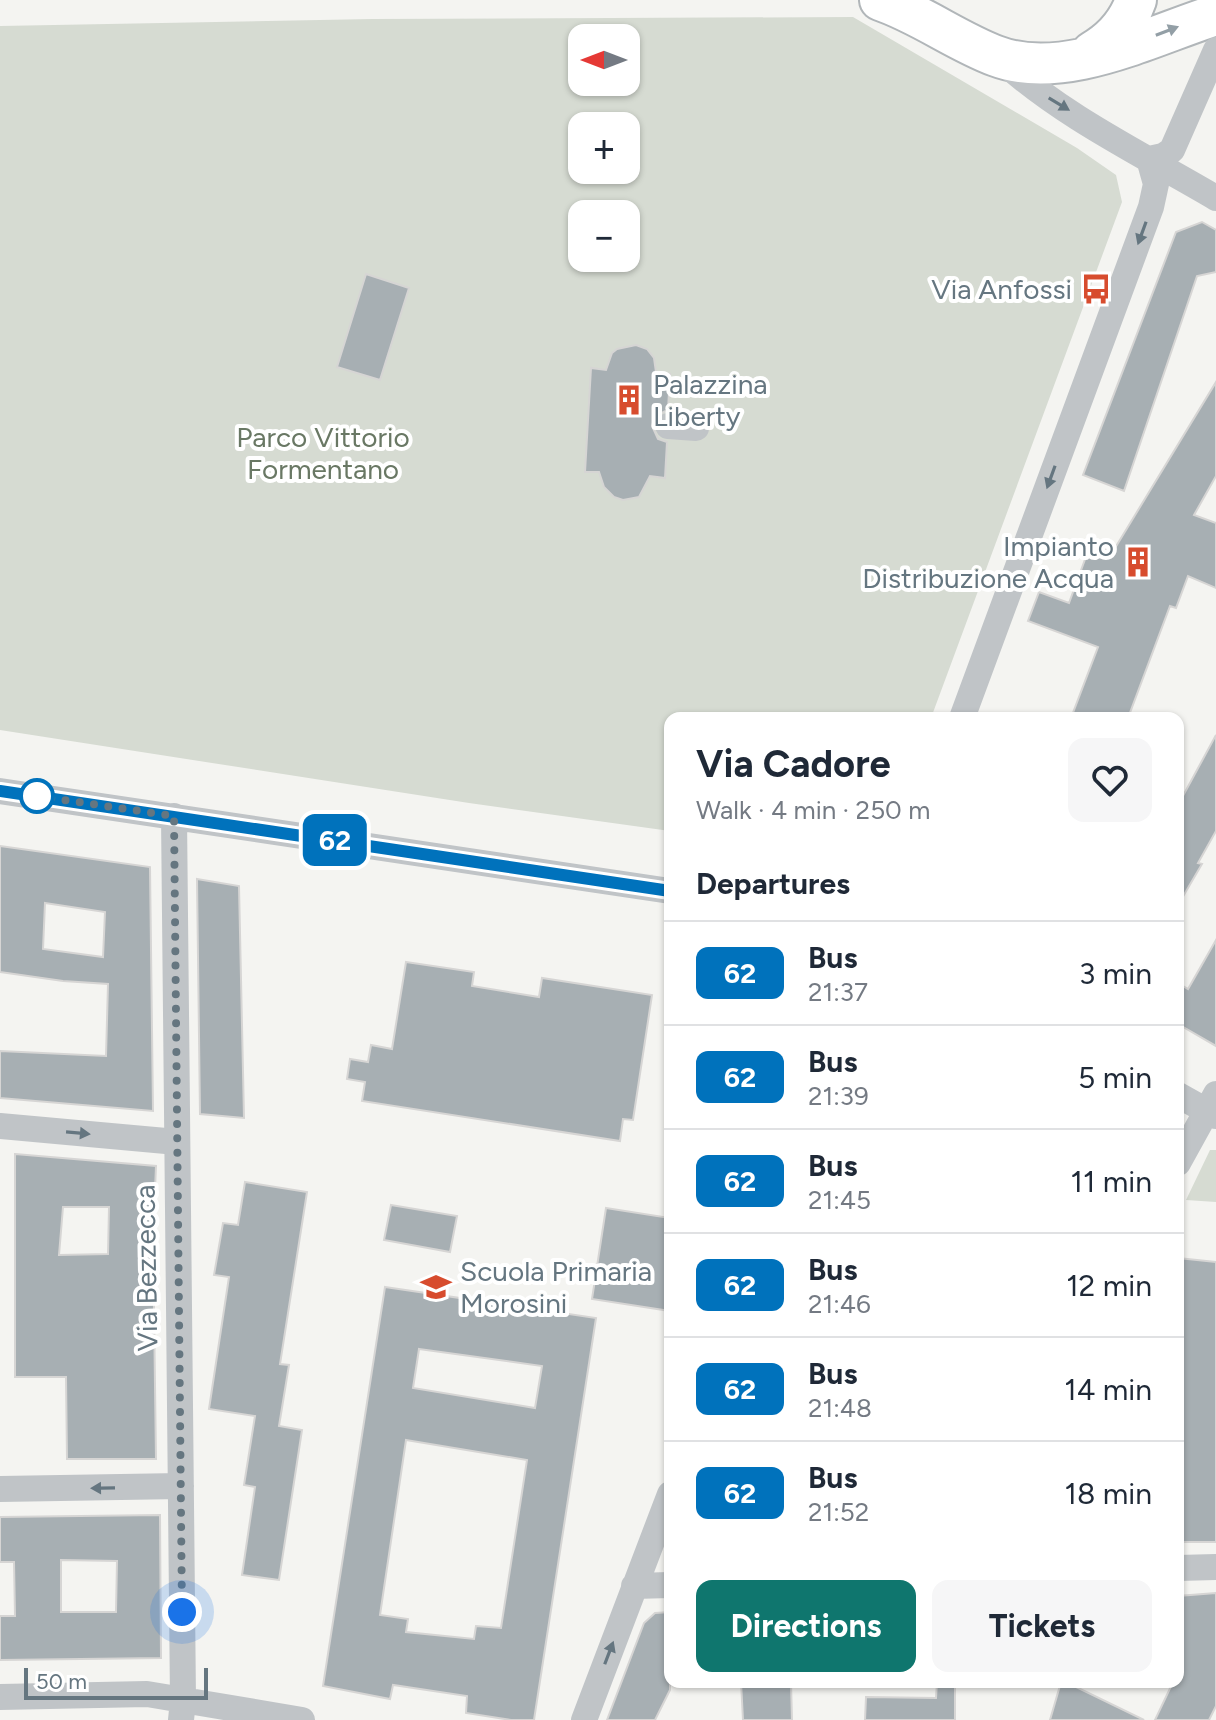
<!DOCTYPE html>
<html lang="en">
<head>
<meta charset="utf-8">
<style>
	:root { --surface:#fff; --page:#f6f6f7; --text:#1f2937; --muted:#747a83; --line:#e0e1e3; --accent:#0f766e }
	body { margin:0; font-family:Figtree,sans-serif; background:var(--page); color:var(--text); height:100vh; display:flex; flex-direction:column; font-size:30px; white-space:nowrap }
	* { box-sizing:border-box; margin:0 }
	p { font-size:26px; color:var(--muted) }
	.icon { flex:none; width:44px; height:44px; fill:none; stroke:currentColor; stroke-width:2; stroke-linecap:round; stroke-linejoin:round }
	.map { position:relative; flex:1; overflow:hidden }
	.details { position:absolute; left:664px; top:712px; width:520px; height:976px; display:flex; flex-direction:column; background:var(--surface); border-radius:16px; box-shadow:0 2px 6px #0004 }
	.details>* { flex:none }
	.badge { padding:0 16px; border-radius:12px; font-size:28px; line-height:52px }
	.needle { width:52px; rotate:270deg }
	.buttons { position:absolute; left:568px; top:24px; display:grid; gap:16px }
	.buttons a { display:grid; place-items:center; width:72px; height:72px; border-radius:16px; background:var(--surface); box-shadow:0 2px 6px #0004; font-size:40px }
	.scale { position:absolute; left:24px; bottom:20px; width:184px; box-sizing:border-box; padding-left:8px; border:4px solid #657680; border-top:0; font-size:22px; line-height:28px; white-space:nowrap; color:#657680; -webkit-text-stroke:6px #fff; paint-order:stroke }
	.you { position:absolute; width:40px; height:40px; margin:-20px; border:6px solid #fff; border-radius:50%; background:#1a73e8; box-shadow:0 0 0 12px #1a73e833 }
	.map>.badge { position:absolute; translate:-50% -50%; box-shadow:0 0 0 4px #fff }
	h2 { padding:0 32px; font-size:30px; line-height:72px }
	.round { display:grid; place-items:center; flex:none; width:84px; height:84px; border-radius:16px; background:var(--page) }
	.overview { display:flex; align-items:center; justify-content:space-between; height:136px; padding:0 32px }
	h1 { font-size:38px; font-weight:700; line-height:60px }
	.primary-button { display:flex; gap:16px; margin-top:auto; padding:16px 32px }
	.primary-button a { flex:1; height:92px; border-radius:16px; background:var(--accent); color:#fff; font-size:32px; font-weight:700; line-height:92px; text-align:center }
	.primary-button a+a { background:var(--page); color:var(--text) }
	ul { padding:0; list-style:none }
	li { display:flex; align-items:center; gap:24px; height:104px; padding:0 32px; border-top:2px solid var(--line) }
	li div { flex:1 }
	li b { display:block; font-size:30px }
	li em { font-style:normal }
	li .badge { min-width:88px; font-weight:700; text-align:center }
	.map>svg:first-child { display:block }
	.green { fill:#d6dbd2; fill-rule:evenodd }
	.building { fill:#a7afb3; stroke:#d6d5d4; stroke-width:2; fill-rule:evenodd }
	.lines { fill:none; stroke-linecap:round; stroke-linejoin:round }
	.primary-casing { stroke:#b1b6b9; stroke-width:44 }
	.street { stroke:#c0c4c7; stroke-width:26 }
	.primary { stroke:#fff; stroke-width:40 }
	.oneway { fill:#939fa6 }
	.oneway2 { fill:#657680 }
	.line-casing { stroke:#fff; stroke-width:18 }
	.line { stroke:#0072bc; stroke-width:12 }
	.walk { stroke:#657680; stroke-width:8; stroke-dasharray:0 14.4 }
	.stop-dot { fill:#fff; stroke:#0072bc; stroke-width:4 }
	.labels { text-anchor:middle; stroke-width:8; stroke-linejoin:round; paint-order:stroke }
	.poi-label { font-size:28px; fill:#657680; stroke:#fff; text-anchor:end }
	.park-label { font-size:28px; fill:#697864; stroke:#fff }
	.street-label { font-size:28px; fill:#657680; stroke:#fff }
</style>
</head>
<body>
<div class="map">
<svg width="1216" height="1720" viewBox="0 0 1216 1720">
	<rect width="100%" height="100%" fill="#f4f4f1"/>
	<path class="green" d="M853,17L1077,148L1116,175L1122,202L931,718H670V831L469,803L0,730V26L372,19ZM582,38H626V82H582ZM582,126H626V170H582ZM582,214H626V258H582Z
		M1210,1150H1216V1202L1186,1200Z"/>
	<path class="building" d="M1202,222L1216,230V272L1197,276L1124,491L1083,475L1176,232Z
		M366,274L409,288L380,380L337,367Z
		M636,345L647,349L654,358L656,372L670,374L668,410L655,416L652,426L658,439L667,442L665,478L650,476L639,497L623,500L614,497L604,487L599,472H585L591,368L606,370L612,353L617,349Z
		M1216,382V476L1194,515L1216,523V588L1188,576L1176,608L1170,606L1128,718H1071L1098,647L1028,621L1039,592L1069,603L1091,543L1112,553Z
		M1216,735V831L1198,863L1202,864L1178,905V805Z
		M0,846L150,867L153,1111L0,1098V1051L106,1056L108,984L63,981L0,972ZM45,903L105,912L103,957L43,949Z
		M197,879L239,886L244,1118L200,1114Z
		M1216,940V1046L1178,1024V983L1188,989Z
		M406,962L474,972L472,986L539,997L542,978L652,995L633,1120L623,1119L620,1141L362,1101L365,1082L347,1079L350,1059L368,1062L371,1045L392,1049Z
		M15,1154L156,1166L153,1236L156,1459H67L66,1377H15ZM63,1207H109L108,1254L59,1255Z
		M245,1182L307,1192L280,1364L289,1365L279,1426L302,1430L279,1580L242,1575L255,1487L244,1485L255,1416L209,1409L229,1277L214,1275L223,1223L238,1225Z
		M391,1205L457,1216L450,1252L384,1240Z
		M606,1208L670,1218V1311L592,1299Z
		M1178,1258L1216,1262V1542H1178Z
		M385,1287L596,1318L534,1720H511L466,1713L467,1696L393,1685L390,1699L323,1686ZM419,1349L542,1366L535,1408L413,1388ZM406,1440L527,1460L501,1628L476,1626L474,1639L406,1632L408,1619L380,1615Z
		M160,1515L161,1658L0,1660V1616H15L14,1562H0V1517ZM61,1560L117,1561L116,1612H61Z
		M1216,1593V1706L1209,1720H1155L1173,1682H1178V1596Z
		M670,1612V1690L655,1720H607L644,1623L655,1613Z
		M741,1682H791L792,1720H743Z
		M937,1682H955V1720H865L866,1697L936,1698Z
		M1061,1682H1066L1144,1720H1050Z"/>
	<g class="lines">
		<g class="primary-casing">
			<path id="primary" d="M880,0C921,14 956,41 996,56C1064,82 1152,35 1216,15
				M1092,52C1113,40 1128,23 1136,0"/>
		</g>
		<path class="street" d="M1000,59C1060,115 1145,156 1216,198
			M1149,159L1163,156L1172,150L1216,50
			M668,426L696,428
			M962,718L1151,207L1156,184L1149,159
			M0,791L670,891
			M174,816L183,1700L181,1720
			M1178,1095L1216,1116
			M0,1126L177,1142
			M1178,1163L1216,1094
			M0,1489L181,1486
			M1178,1568L1216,1567
			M634,1586L670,1585
			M0,1697L147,1694L302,1720
			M584,1720L670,1494"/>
		<use href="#primary" class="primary"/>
	</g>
	<defs><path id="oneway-solid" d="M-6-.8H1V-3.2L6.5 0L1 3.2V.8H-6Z" transform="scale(2)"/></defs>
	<use class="oneway" href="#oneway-solid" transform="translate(1167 31) rotate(-21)"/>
	<g class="oneway2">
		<use href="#oneway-solid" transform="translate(1059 104) rotate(31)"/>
		<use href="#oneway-solid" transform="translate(1142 233) rotate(110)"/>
		<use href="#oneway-solid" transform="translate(1051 477) rotate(110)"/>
		<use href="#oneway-solid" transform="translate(78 1133) rotate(5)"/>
		<use href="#oneway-solid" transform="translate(103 1488) rotate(179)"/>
		<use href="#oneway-solid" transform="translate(609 1653) rotate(-69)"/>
	</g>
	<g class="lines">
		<g class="line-casing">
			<path id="line" d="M0,791L670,891"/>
		</g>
		<use href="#line" class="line"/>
		<path class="walk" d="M37,796L174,816L182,1612"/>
	</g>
	<defs>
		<g id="bus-bare" transform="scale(2.4)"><path d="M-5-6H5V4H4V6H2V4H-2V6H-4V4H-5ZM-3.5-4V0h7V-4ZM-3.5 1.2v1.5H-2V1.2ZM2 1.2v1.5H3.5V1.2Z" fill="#d74c2e" stroke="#fff" stroke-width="2.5" paint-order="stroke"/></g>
		<g id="building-bare" transform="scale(2.4)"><path d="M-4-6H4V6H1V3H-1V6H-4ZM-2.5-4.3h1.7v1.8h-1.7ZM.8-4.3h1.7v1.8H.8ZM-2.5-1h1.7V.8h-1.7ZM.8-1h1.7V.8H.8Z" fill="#d74c2e" stroke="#fff" stroke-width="2.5" paint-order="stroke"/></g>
		<g id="school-bare" transform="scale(2.4)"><path d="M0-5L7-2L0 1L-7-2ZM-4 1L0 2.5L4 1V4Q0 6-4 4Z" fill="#d74c2e" stroke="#fff" stroke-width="2.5" paint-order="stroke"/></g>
	</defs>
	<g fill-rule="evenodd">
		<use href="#bus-bare" x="1096" y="289"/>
		<use href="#building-bare" x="629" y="400"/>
		<use href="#building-bare" x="1138" y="562"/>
		<use href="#school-bare" x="436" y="1287"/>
	</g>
	<circle class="stop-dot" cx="37" cy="796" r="16"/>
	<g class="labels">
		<g class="poi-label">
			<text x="1072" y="299">Via Anfossi</text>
			<text x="653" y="394" text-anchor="start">Palazzina<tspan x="653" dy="32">Liberty</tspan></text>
			<text x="1114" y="556">Impianto<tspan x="1114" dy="32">Distribuzione Acqua</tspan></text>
			<text x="460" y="1281" text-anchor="start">Scuola Primaria<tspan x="460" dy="32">Morosini</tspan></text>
		</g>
		<g class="park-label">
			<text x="323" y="447">Parco Vittorio<tspan x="323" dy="32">Formentano</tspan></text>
		</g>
		<g class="street-label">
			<text transform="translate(146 1268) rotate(-91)" y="10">Via Bezzecca</text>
		</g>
	</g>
</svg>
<div class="buttons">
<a><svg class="needle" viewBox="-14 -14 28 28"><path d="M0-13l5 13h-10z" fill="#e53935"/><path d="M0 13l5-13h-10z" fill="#747a83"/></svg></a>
<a>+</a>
<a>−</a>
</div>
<div class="scale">50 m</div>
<div class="you" style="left:182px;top:1612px"></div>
<b class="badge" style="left:335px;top:840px;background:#0072bc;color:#fff">62</b>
<section class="details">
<div class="overview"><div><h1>Via Cadore</h1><p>Walk · 4 min · 250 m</p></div><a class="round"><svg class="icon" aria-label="heart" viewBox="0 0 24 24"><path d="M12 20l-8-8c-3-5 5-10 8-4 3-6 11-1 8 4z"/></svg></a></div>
<h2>Departures</h2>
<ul>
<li><span class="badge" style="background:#0072bc;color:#fff">62</span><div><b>Bus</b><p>21:37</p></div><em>3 min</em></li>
<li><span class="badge" style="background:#0072bc;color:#fff">62</span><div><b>Bus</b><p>21:39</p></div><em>5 min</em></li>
<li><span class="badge" style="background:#0072bc;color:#fff">62</span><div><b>Bus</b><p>21:45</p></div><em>11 min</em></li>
<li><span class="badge" style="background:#0072bc;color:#fff">62</span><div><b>Bus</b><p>21:46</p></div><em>12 min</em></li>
<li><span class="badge" style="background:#0072bc;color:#fff">62</span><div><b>Bus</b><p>21:48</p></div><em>14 min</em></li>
<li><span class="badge" style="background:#0072bc;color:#fff">62</span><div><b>Bus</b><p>21:52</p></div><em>18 min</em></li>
</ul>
<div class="primary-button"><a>Directions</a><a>Tickets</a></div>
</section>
</div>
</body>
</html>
